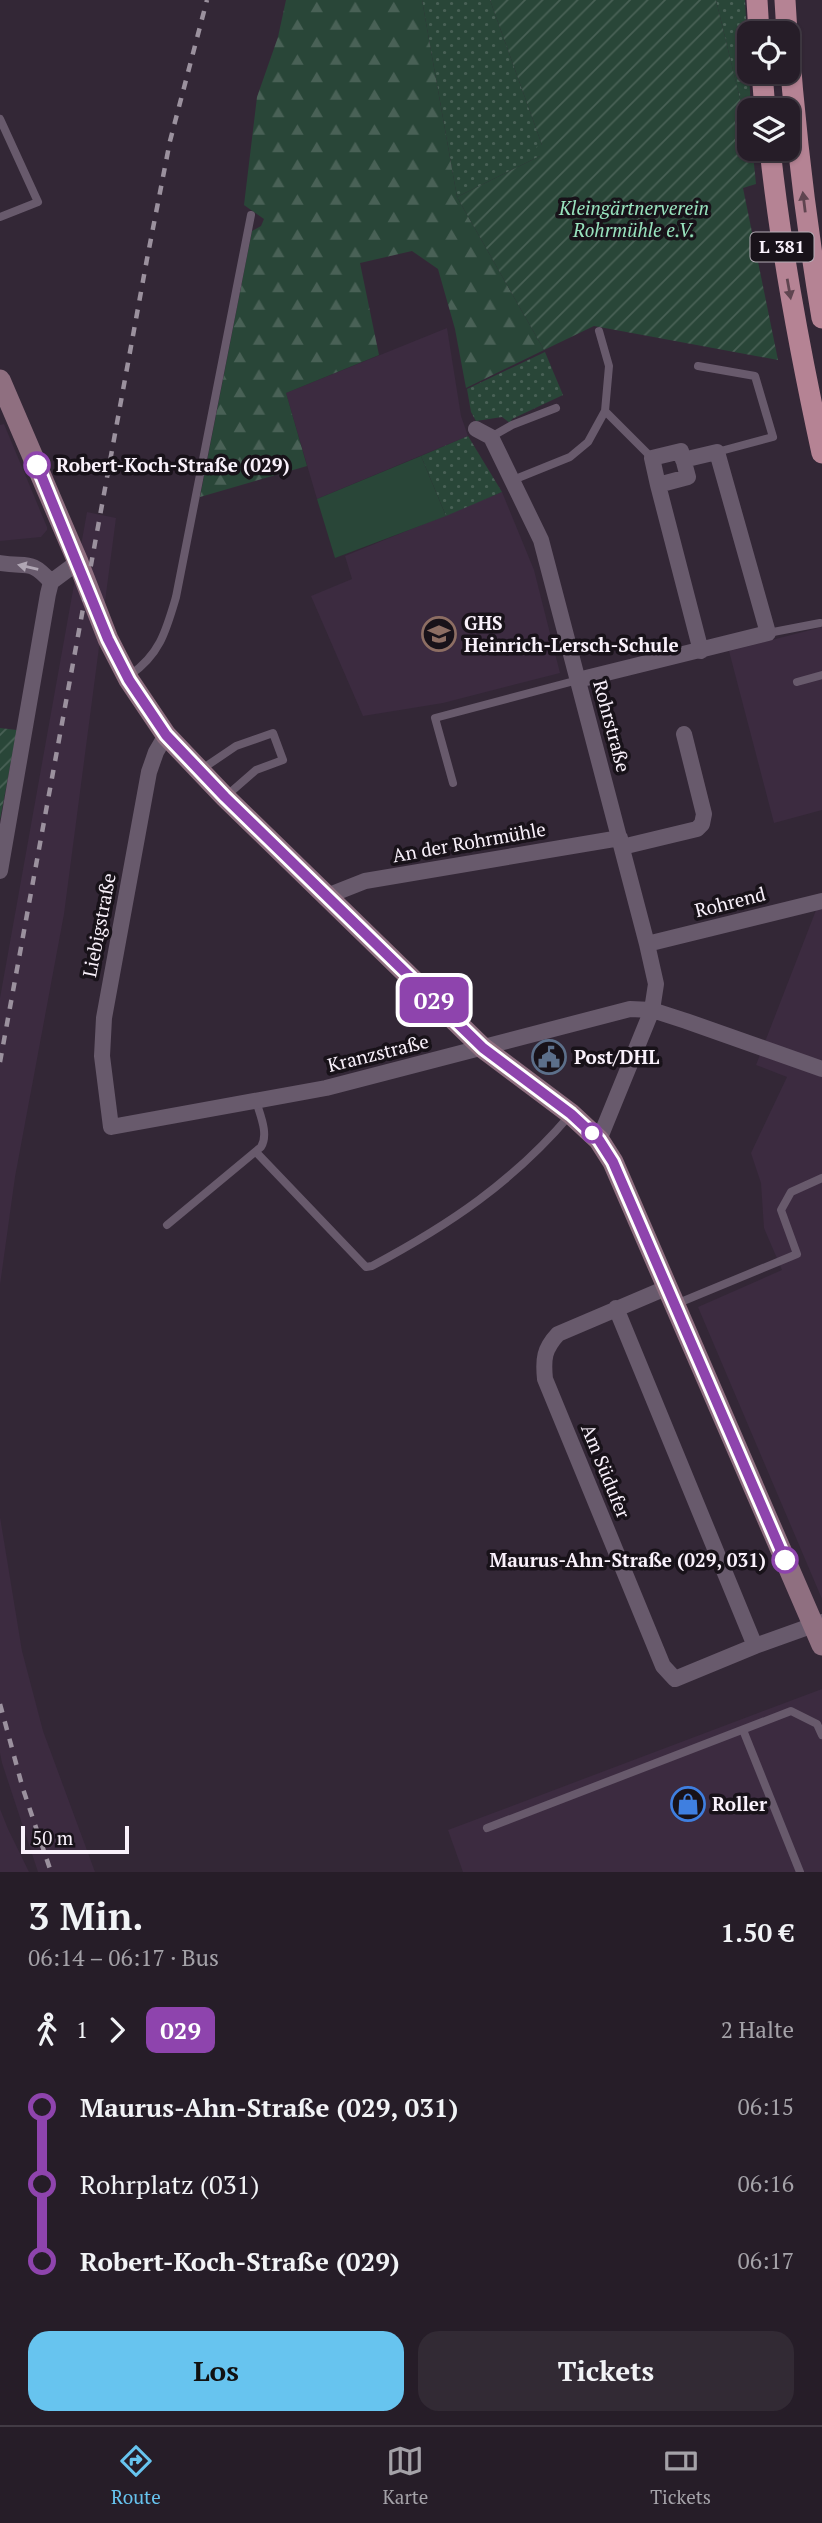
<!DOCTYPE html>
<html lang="de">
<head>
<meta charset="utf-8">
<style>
	:root { --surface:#261d28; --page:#322a34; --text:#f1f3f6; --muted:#a4a2a8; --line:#423b45; --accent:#67c4ef }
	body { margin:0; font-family:"PT Serif",serif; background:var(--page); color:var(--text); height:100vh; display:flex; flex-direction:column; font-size:26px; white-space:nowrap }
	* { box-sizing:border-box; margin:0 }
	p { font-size:23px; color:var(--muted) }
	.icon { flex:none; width:38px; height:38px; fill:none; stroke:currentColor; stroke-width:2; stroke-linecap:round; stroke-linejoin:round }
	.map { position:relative; height:1872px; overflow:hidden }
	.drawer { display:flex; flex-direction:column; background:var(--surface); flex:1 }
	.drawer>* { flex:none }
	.badge { padding:0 14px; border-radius:10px; font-size:24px; line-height:46px }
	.tools { position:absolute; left:737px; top:21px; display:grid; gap:14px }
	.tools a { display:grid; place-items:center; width:63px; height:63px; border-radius:14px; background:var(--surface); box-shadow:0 2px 5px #0004,0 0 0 2px var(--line); font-size:35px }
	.scale { position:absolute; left:21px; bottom:18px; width:108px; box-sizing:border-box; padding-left:7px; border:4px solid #f9f1fb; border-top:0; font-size:19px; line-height:24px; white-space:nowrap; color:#f9f1fb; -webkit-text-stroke:5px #181219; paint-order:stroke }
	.map>.badge { position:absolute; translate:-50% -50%; box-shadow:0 0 0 4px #fff }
	.legs { display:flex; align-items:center; gap:10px; height:77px; padding:0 28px; font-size:23px }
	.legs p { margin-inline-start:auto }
	.headline { display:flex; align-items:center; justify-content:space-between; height:119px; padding:0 28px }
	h1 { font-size:38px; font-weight:700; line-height:52px }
	.primary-button { display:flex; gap:14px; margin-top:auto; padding:14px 28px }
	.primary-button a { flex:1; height:80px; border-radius:21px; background:var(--accent); color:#111; font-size:28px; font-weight:700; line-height:80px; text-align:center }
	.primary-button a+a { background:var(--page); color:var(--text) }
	ul { padding:0 28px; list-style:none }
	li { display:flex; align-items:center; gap:24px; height:77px; font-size:26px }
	li i { display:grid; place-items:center; width:10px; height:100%; margin:0 9px; background:currentColor }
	li i::after { content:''; width:18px; height:18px; margin:-9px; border:5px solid; border-radius:50%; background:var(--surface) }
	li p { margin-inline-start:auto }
	li:first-child i { background:linear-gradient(#0000 50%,currentColor 0) }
	li:last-child i { background:linear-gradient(currentColor 50%,#0000 0) }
	.tabs { display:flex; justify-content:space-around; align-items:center; height:98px; border-top:2px solid var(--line); background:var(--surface); font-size:19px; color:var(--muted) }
	.tabs a { display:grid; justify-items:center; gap:4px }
	.tabs .selected { color:var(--accent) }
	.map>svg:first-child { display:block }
	.built { fill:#3c2b40 }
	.grass { fill:url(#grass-dots) }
	.forest { fill:url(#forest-firs) }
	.garden { fill:url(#garden-furrows) }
	.pitch { fill:#294638 }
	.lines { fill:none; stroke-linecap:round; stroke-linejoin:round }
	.lane { stroke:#685a6c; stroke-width:8 }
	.street { stroke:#685a6c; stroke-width:16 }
	.secondary { stroke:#8f6f80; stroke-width:21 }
	.primary { stroke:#b58394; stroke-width:21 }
	.rail { stroke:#9b919e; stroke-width:4.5; stroke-dasharray:9 9; stroke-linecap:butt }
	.oneway { fill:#5f4550 }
	.oneway2 { fill:#b0a6b4 }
	.line-1-casing { stroke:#fff; stroke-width:16 }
	.line-1 { stroke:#8e44ad; stroke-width:10 }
	.stop-1-dot { fill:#fff; stroke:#8e44ad; stroke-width:3.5 }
	.labels { text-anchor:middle; stroke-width:7; stroke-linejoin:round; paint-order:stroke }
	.shield { fill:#181219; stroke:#b6aeb7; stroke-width:2 }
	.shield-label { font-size:18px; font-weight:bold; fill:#f9f1fb }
	.park-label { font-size:19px; font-style:italic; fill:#98e3be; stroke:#181219 }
	.stop-label { font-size:19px; font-weight:bold; fill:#f9f1fb; stroke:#181219; text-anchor:start }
	.poi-label { font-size:19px; font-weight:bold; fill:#f9f1fb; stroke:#181219; text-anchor:start }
	.street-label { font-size:19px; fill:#f9f1fb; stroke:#181219 }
</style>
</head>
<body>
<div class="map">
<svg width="822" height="1872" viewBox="0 0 822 1872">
	<defs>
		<pattern id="grass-dots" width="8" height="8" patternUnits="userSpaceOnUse" patternTransform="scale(1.75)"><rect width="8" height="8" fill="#294638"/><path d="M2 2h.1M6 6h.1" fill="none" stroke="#496156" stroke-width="1.8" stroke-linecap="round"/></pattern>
		<pattern id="forest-firs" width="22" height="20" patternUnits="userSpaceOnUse" patternTransform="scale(1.75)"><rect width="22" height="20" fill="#294638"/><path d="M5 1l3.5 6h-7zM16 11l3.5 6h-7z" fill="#496156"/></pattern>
		<pattern id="garden-furrows" width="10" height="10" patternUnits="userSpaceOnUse" patternTransform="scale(1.75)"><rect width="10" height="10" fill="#294638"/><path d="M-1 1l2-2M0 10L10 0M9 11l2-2" fill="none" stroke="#496156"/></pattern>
	</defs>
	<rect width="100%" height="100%" fill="#332736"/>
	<path class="built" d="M447,328L461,416L468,436L317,499L286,393Z
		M4,424L47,527V530L41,537L0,541V425Z
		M502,492L534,570L560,673L443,703L363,716L311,596L352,579L345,556Z
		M87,512L116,518L64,914L15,1177L0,1285V998Z
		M822,627V810L774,823L729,651Z
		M822,904V1599L698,1307L782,1270L764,1228L761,1183L751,1153L787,1077L756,1065L818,905Z
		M0,1517L22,1651L43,1731L95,1872H38L2,1763L0,1753Z
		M822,1689V1872H463L448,1830Z
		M0,1809L8,1829L29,1872H0Z"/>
	<path class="grass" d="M422,0H490L542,145L540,156L457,197Z
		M716,0H745L751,110H749V136Z
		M545,352L563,395L512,419L510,423L502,417L476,421L471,412L467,389Z
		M468,436L502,492L446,516L421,456Z"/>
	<path class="forest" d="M286,0H422L457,197L544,350L466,388L455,329L438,269L412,251L360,263L379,355L286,393L307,466L200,497L252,231L261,226L264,219L244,205L257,97L278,37Z"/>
	<path class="garden" d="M490,0H716L749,136V149H752L753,154L756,184L743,188L778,360L594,326L544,350L457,197L540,156L536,147L542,145Z
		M0,728L17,730L0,820Z"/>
	<path class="pitch" d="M421,456L446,516L335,558L317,499Z"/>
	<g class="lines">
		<path class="lane" d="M0,119L38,202L0,217
			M698,366L755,376L773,437L717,452
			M605,411L652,458
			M491,437L512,425L556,408
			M513,480L570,457L588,442L605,411L609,366L599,331
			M768,633L820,623
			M130,675C160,654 166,631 176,597L251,215
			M797,682L822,675
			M202,769L236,746L273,733L283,760L256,770L225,797
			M453,783L435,718L578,680
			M256,1152L366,1267L372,1266C449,1225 513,1182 570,1115
			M167,1225L261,1147C269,1134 260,1115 256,1101
			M676,1304L797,1254L781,1210L791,1192L822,1178
			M743,1730L800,1872
			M487,1828L791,1711L817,1724L822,1735"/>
		<path class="street" d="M476,429L491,437L541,540L647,944L656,984L652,1010L599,1140
			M658,485L652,458L681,451L688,477L658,485L701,651
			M0,563C27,568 30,558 51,582
			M578,680L768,633L717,452L683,460
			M166,735L156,752L149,772L104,1018L102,1056L111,1127L326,1088L630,1009L652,1010L686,1021L822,1069
			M622,847L697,829L702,824L704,814L684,734
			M0,871L48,594L51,582L78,562
			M327,896L365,881L620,838
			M647,944L822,901
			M666,1288L558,1334C544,1349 543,1359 545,1379L663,1666L675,1679L755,1646L822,1622
			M616,1308L755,1646"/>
		<path class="secondary" d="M0,380L78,562L108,639L129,680L166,735L225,797L483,1048L571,1114L599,1140L613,1162L822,1645"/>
		<path class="primary" d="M757,0L759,33
			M785,0L787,33
			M788,34C795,130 806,224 822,318
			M762,72L765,110
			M770,149C781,252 800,352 822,453"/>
		<path class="rail" d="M0,1062L147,259L170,141L207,0
			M0,1704L23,1789L51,1872"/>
	</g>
	<defs><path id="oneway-solid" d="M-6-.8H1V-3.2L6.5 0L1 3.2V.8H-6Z" transform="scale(1.75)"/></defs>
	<g class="oneway">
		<use href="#oneway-solid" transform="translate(804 202) rotate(-97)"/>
		<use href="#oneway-solid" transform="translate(789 289) rotate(80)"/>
	</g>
	<use class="oneway2" href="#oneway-solid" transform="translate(28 567) rotate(-167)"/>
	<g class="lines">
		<g class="line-1-casing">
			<path id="line-1" d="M37,465L108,639L129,680L166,735L225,797L483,1048L571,1114L599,1140L613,1162L785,1560"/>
		</g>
		<use href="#line-1" class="line-1"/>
	</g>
	<defs>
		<g id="school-ring" transform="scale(1.75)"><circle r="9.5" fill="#181219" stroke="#8d6e63" stroke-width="1.5"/><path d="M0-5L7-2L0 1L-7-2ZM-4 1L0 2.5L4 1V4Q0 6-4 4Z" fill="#8d6e63"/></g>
		<g id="civic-ring" transform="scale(1.75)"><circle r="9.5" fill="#181219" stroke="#5c6f8a" stroke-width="1.5"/><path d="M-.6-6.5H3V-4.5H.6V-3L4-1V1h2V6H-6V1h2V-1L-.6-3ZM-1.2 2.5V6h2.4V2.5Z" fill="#5c6f8a"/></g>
		<g id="shop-ring" transform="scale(1.75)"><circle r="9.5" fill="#181219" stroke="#3f7fe0" stroke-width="1.5"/><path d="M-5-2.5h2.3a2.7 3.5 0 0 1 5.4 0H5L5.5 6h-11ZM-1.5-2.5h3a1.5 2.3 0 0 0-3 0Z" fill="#3f7fe0"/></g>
	</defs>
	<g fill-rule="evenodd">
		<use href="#school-ring" x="439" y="634"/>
		<use href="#civic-ring" x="549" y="1057"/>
		<use href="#shop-ring" x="688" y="1804"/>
	</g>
	<g class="stop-1-dot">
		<circle cx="37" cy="465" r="12"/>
		<circle cx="592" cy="1133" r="9"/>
		<circle cx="785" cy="1560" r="12"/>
	</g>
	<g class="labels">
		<rect class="shield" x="750.5" y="232.5" width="63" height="29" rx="5"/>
		<g class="shield-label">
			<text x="782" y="253">L 381</text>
		</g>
		<g class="park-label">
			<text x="634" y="215">Kleingärtnerverein<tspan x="634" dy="22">Rohrmühle e.V.</tspan></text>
		</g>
		<g class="stop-label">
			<text x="56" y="472">Robert-Koch-Straße (029)</text>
			<text x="766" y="1567" text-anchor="end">Maurus-Ahn-Straße (029, 031)</text>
		</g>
		<g class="poi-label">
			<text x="464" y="630">GHS<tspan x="464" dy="22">Heinrich-Lersch-Schule</tspan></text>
			<text x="574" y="1064">Post/DHL</text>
			<text x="712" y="1811">Roller</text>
		</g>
		<g class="street-label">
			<text transform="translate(612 726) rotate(75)" y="7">Rohrstraße</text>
			<text transform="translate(469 842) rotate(-10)" y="7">An der Rohrmühle</text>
			<text transform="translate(730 902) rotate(-14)" y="7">Rohrend</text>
			<text transform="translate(99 925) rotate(-79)" y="7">Liebigstraße</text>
			<text transform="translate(378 1053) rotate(-14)" y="7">Kranzstraße</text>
			<text transform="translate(606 1471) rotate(68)" y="7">Am Südufer</text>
		</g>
	</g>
</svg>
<div class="tools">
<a><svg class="icon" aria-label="locate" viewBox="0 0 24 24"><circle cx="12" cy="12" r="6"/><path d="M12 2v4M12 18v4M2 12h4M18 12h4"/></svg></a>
<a><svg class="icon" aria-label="layers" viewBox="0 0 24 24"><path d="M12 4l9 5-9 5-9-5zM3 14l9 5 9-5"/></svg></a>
</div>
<div class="scale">50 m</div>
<b class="badge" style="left:434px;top:1000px;background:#8e44ad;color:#fff">029</b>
</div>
<section class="drawer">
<div class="headline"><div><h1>3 Min.</h1><p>06:14 – 06:17 · Bus</p></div><b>1.50 €</b></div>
<div class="legs"><svg class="icon" aria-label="walk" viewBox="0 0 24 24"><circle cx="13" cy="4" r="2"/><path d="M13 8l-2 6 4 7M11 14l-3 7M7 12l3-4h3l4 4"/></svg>1<svg class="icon" aria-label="forward" viewBox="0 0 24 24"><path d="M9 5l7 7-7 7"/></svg><b class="badge" style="background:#8e44ad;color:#fff">029</b><p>2 Halte</p></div>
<ul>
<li><i style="color:#8e44ad"></i><b>Maurus-Ahn-Straße (029, 031)</b><p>06:15</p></li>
<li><i style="color:#8e44ad"></i><span>Rohrplatz (031)</span><p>06:16</p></li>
<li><i style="color:#8e44ad"></i><b>Robert-Koch-Straße (029)</b><p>06:17</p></li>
</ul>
<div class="primary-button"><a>Los</a><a>Tickets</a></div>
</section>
<nav class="tabs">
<a class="selected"><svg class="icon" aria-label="directions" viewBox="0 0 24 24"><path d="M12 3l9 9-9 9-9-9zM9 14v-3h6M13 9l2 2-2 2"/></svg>Route</a>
<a><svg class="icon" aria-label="map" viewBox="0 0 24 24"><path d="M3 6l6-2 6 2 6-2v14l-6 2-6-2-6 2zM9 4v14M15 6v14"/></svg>Karte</a>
<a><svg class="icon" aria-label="tickets" viewBox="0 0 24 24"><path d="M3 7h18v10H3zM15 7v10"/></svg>Tickets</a>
</nav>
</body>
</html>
